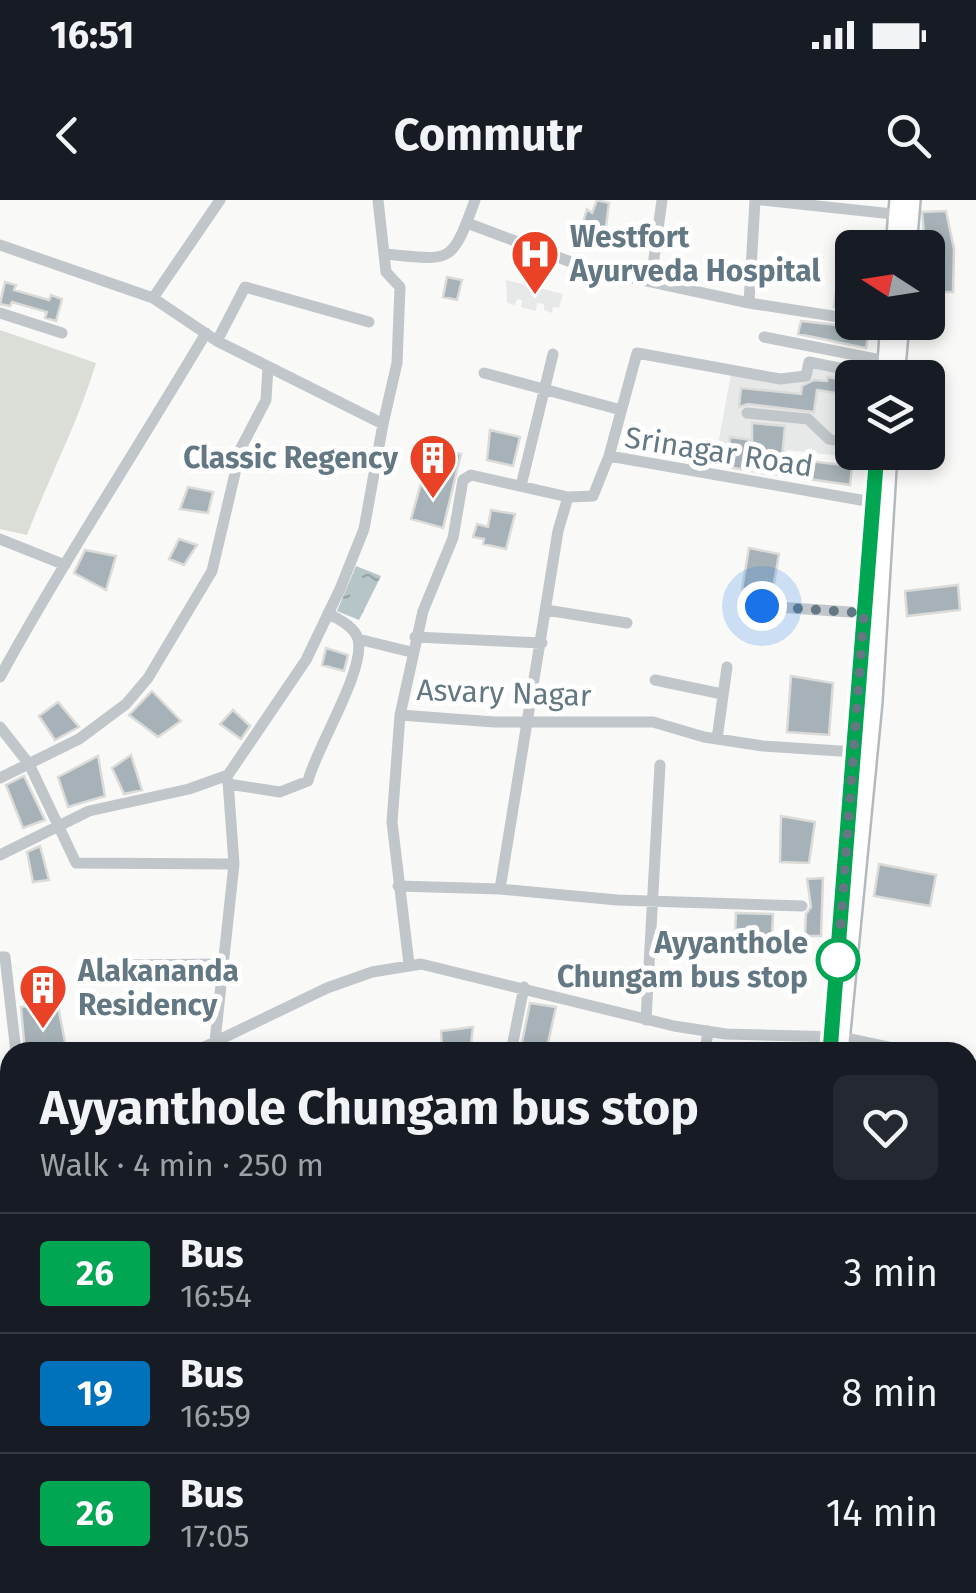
<!DOCTYPE html>
<html lang="en">
<head>
<meta charset="utf-8">
<style>
	:root { --surface:#171b24; --page:#242831; --text:#f1f3f6; --muted:#9ea1a6; --line:#363941 }
	body { margin:0; font-family:"Fira Sans",sans-serif; background:var(--page); color:var(--text); height:100vh; display:flex; flex-direction:column; font-size:38px; white-space:nowrap }
	* { box-sizing:border-box; margin:0 }
	p { font-size:32px; color:var(--muted) }
	.icon { flex:none; width:55px; height:55px; fill:none; stroke:currentColor; stroke-width:2; stroke-linecap:round; stroke-linejoin:round }
	.map { position:relative; flex:1; overflow:hidden }
	.drawer { position:absolute; left:0px; top:842px; width:978px; height:552px; display:flex; flex-direction:column; background:var(--surface); border-radius:30px 30px 0 0; box-shadow:0 5px 15px #0003 }
	.drawer>* { flex:none }
	.badge { padding:0 20px; border-radius:8px; font-size:35px; line-height:65px }
	.needle { width:65px; rotate:282deg }
	.controls { position:absolute; left:835px; top:30px; display:grid; gap:20px }
	.controls a { display:grid; place-items:center; width:110px; height:110px; border-radius:15px; background:var(--surface); box-shadow:0 5px 15px #0003; font-size:50px }
	.you { position:absolute; width:50px; height:50px; margin:-25px; border:8px solid #fff; border-radius:50%; background:#1a73e8; box-shadow:0 0 0 15px #1a73e833 }
	.map>.badge { position:absolute; translate:-50% -50%; box-shadow:0 0 0 5px #fff }
	.round { display:grid; place-items:center; flex:none; width:105px; height:105px; border-radius:15px; background:var(--page) }
	.head { display:flex; align-items:center; justify-content:space-between; height:170px; padding:0 40px }
	h1 { font-size:48px; font-weight:700; line-height:75px }
	ul { padding:0; list-style:none }
	li { display:flex; align-items:center; gap:30px; height:120px; padding:0 40px; border-top:2px solid var(--line) }
	li div { flex:1 }
	li b { display:block; font-size:38px }
	li em { font-style:normal }
	li .badge { min-width:110px; font-weight:700; text-align:center }
	.status { display:flex; justify-content:space-between; align-items:center; height:70px; padding:0 50px; background:var(--surface); direction:ltr }
	.status svg { height:28px; fill:currentColor }
	header { display:flex; justify-content:space-between; align-items:center; height:130px; padding:0 40px; background:var(--surface); font-size:45px; font-weight:700 }
	.map>svg:first-child { display:block }
	.built { fill:#e7e9e8 }
	.park { fill:#daded6 }
	.water { fill:url(#water-ripples) }
	.building { fill:#a6b2b7; stroke:#dbdbd9; stroke-width:2.5 }
	.lines { fill:none; stroke-linecap:round; stroke-linejoin:round }
	.major-casing { stroke:#b3babe; stroke-width:20 }
	.minor { stroke:#c0c6c9; stroke-width:11 }
	.major { stroke:#fff; stroke-width:15 }
	.line-casing { stroke:#fff; stroke-width:22 }
	.line { stroke:#00a651; stroke-width:15 }
	.walk { stroke:#637883; stroke-width:10; stroke-dasharray:0 18 }
	.stop-dot { fill:#fff; stroke:#00a651; stroke-width:5 }
	.labels { text-anchor:middle; stroke-width:10; stroke-linejoin:round; paint-order:stroke }
	.poi-label { font-size:30px; font-weight:bold; fill:#637883; stroke:#fff; text-anchor:start }
	.street-label { font-size:30px; fill:#637883; stroke:#fff }
	.stop-label { font-size:30px; font-weight:bold; fill:#637883; stroke:#fff; text-anchor:end }
</style>
</head>
<body>
<div class="status"><b>16:51</b><svg viewBox="0 0 49 12"><path d="M0 12V9h3v3zM5 12V6h3v6zM10 12V3h3v9zM15 12V0h3v12zM26 1h20v11H26zM47 4h2v5h-2z"/></svg></div>
<header><svg class="icon" aria-label="back" viewBox="0 0 24 24"><path d="M15 5l-7 7 7 7"/></svg>Commutr<svg class="icon" aria-label="search" viewBox="0 0 24 24"><circle cx="10" cy="10" r="6"/><path d="M15 15l6 6"/></svg></header>
<div class="map">
<svg width="976" height="1393" viewBox="0 0 976 1393">
	<defs>
		<pattern id="water-ripples" width="26" height="14" patternUnits="userSpaceOnUse" patternTransform="scale(2.5)"><rect width="26" height="14" fill="#b6c6c8"/><path d="M2 4q2-2 4 0t4 0M15 11q2-2 4 0t4 0" fill="none" stroke="#98a6a8"/></pattern>
	</defs>
	<rect width="100%" height="100%" fill="#f9f9f7"/>
	<path class="built" d="M506,80L563,94L559,108L553,107L552,113L544,110V104L537,103L536,111L521,107L522,100L517,99L515,105L507,103Z
		M811,167L865,177L852,178V252L857,253V258L787,250L785,256L775,257L771,276L714,266L731,174L781,182Z"/>
	<path class="park" d="M0,130L96,163C78,223 49,277 27,335L0,329Z"/>
	<path class="water" d="M356,366L381,376L359,420L337,411Z
		M169,1385H358L356,1393H170Z"/>
	<path class="building" d="M597,0L609,3L605,34L585,33L590,26L583,22L587,9L592,13Z
		M946,11L954,49L953,92H930L922,12Z
		M447,77L462,80L457,100L443,97Z
		M5,82L16,85L14,90L49,100L51,95L62,99L56,121L45,118L47,112L12,102L10,106L0,104Z
		M837,84L852,86V110L834,107Z
		M801,121L864,128L869,131L866,148L798,134Z
		M827,177L852,181V228L837,226L842,194L817,190L814,212L748,204L739,207L741,188L801,194L802,186L814,180L827,181Z
		M752,223L785,226L782,258L852,266L850,285L727,267L730,237L752,240Z
		M490,230L520,237L513,266L487,260Z
		M431,248L461,254L443,328L411,319Z
		M188,287L213,292L208,313L180,309Z
		M491,310L515,314L506,349L483,344L484,339L473,337L477,324L488,327Z
		M179,339L197,345L184,365L169,359Z
		M749,348L779,354L772,395L742,389Z
		M85,350L116,356L106,390L74,373Z
		M958,385L960,410L907,416L905,391Z
		M326,448L348,455L344,471L322,465Z
		M791,476L833,483L829,535L787,532Z
		M152,491L181,521L158,537L129,515Z
		M58,502L79,527L55,540L39,516Z
		M233,510L250,526L241,539L220,524Z
		M131,555L142,590L124,594L112,568Z
		M98,556L105,596L68,607L58,577Z
		M24,576L45,620L23,628L6,585Z
		M781,616L815,622L809,663L780,662Z
		M40,646L49,680L33,682L27,652Z
		M879,664L936,675L930,706L874,696Z
		M823,678L821,736H805L806,714L811,707L807,679Z
		M736,713L773,714L772,737L735,734Z
		M57,801L67,852H25L21,807Z
		M530,803L556,807L546,852H520Z
		M473,827L470,852L442,846L441,831Z"/>
	<g class="lines">
		<g class="major-casing">
			<path id="major" d="M894,48L898,0
				M908,48L912,0
				M885,178L889,122
				M896,178L901,122
				M838,767L877,252
				M840,852L874,501L889,252
				M789,1393V1385
				M803,1393V1385"/>
		</g>
		<path class="minor" d="M220,0L153,98L217,141L383,224L397,163L400,87L386,72L378,0
			M755,0L749,103L852,119
			M762,0L902,15
			M467,23L587,68L749,103
			M0,45L153,98
			M385,54C452,60 451,66 475,0
			M651,80L662,0
			M0,113L62,133
			M871,122L889,125
			M764,137L886,161
			M217,141L245,87L369,122
			M484,173L621,210
			M747,213L808,219L829,239L852,244
			M609,256L637,153L780,179L806,176L809,162L885,177
			M521,286L553,154
			M0,339L65,365
			M762,406L864,413
			M546,410L627,423
			M415,437L542,443
			M358,439L411,452
			M0,477C64,360 138,248 206,133
			M655,480L722,494
			M400,515L423,411L453,338L463,280L471,275L568,297
			M0,527L29,564L76,663L234,664
			M717,539L727,467
			M0,578L79,539L126,504L148,478L212,371L241,248L266,200L268,167
			M228,584L280,592L308,581C316,548 366,470 358,439C354,426 338,419 328,413
			M0,655L89,611L189,589L228,575L306,460L340,389L364,329L383,224
			M398,686L500,689
			M802,706L617,700L500,689L558,331L568,297L593,296L609,256L872,302
			M0,757H5L16,852
			M409,764L392,622L400,515L494,522H653L704,537L763,546L855,552
			M92,771L124,765L223,764
			M646,820L660,565
			M215,841L234,664L228,581
			M194,852L327,788L372,772L421,764L674,826L726,834L841,837L911,852
			M511,852L524,787
			M705,852L708,831
			M968,865L976,867
			M0,947L10,943
			M0,1081L10,1079
			M0,1142L10,1139
			M968,1283L976,1287
			M0,1299L10,1295
			M0,1364L10,1360
			M71,1385V1388
			M157,1385L158,1393
			M596,1393L597,1385"/>
		<use href="#major" class="major"/>
	</g>
	<g class="lines">
		<g class="line-casing">
			<path id="line" d="M830,852L877,252"/>
		</g>
		<use href="#line" class="line"/>
		<path class="walk" d="M762,406L864,413L838,760"/>
	</g>
	<defs>
		<g id="hospital-pin" transform="scale(2.5)"><path d="M0 17L-7.5 6A9.5 9.5 0 1 1 7.5 6Z" fill="#ea4227" stroke="#fff"/><path d="M-5-5h3v3.5h4V-5h3V5h-3V1.5h-4V5h-3Z" fill="#fff"/></g>
		<g id="building-pin" transform="scale(2.5)"><path d="M0 17L-7.5 6A9.5 9.5 0 1 1 7.5 6Z" fill="#ea4227" stroke="#fff"/><path d="M-4-6H4V6H1V3H-1V6H-4ZM-2.5-4.3h1.7v1.8h-1.7ZM.8-4.3h1.7v1.8H.8ZM-2.5-1h1.7V.8h-1.7ZM.8-1h1.7V.8H.8Z" fill="#fff"/></g>
	</defs>
	<g fill-rule="evenodd">
		<use href="#hospital-pin" x="535" y="54"/>
		<use href="#building-pin" x="433" y="258"/>
		<use href="#building-pin" x="43" y="788"/>
	</g>
	<circle class="stop-dot" cx="838" cy="760" r="20"/>
	<g class="labels">
		<g class="poi-label">
			<text x="570" y="47">Westfort<tspan x="570" dy="34">Ayurveda Hospital</tspan></text>
			<text x="398" y="268" text-anchor="end">Classic Regency</text>
			<text x="78" y="781">Alakananda<tspan x="78" dy="34">Residency</tspan></text>
		</g>
		<g class="street-label">
			<text transform="translate(719 252) rotate(9)" y="10">Srinagar Road</text>
			<text transform="translate(504 493) rotate(2)" y="10">Asvary Nagar</text>
		</g>
		<g class="stop-label">
			<text x="808" y="753">Ayyanthole<tspan x="808" dy="34">Chungam bus stop</tspan></text>
		</g>
	</g>
</svg>
<div class="controls">
<a><svg class="needle" viewBox="-14 -14 28 28"><path d="M0-13l5 13h-10z" fill="#e53935"/><path d="M0 13l5-13h-10z" fill="#9ea1a6"/></svg></a>
<a><svg class="icon" aria-label="layers" viewBox="0 0 24 24"><path d="M12 4l9 5-9 5-9-5zM3 14l9 5 9-5"/></svg></a>
</div>
<div class="you" style="left:762px;top:406px"></div>
<section class="drawer">
<div class="head"><div><h1>Ayyanthole Chungam bus stop</h1><p>Walk · 4 min · 250 m</p></div><a class="round"><svg class="icon" aria-label="heart" viewBox="0 0 24 24"><path d="M12 20l-8-8c-3-5 5-10 8-4 3-6 11-1 8 4z"/></svg></a></div>
<ul>
<li><span class="badge" style="background:#00a651;color:#fff">26</span><div><b>Bus</b><p>16:54</p></div><em>3 min</em></li>
<li><span class="badge" style="background:#0072bc;color:#fff">19</span><div><b>Bus</b><p>16:59</p></div><em>8 min</em></li>
<li><span class="badge" style="background:#00a651;color:#fff">26</span><div><b>Bus</b><p>17:05</p></div><em>14 min</em></li>
</ul>
</section>
</div>
</body>
</html>
